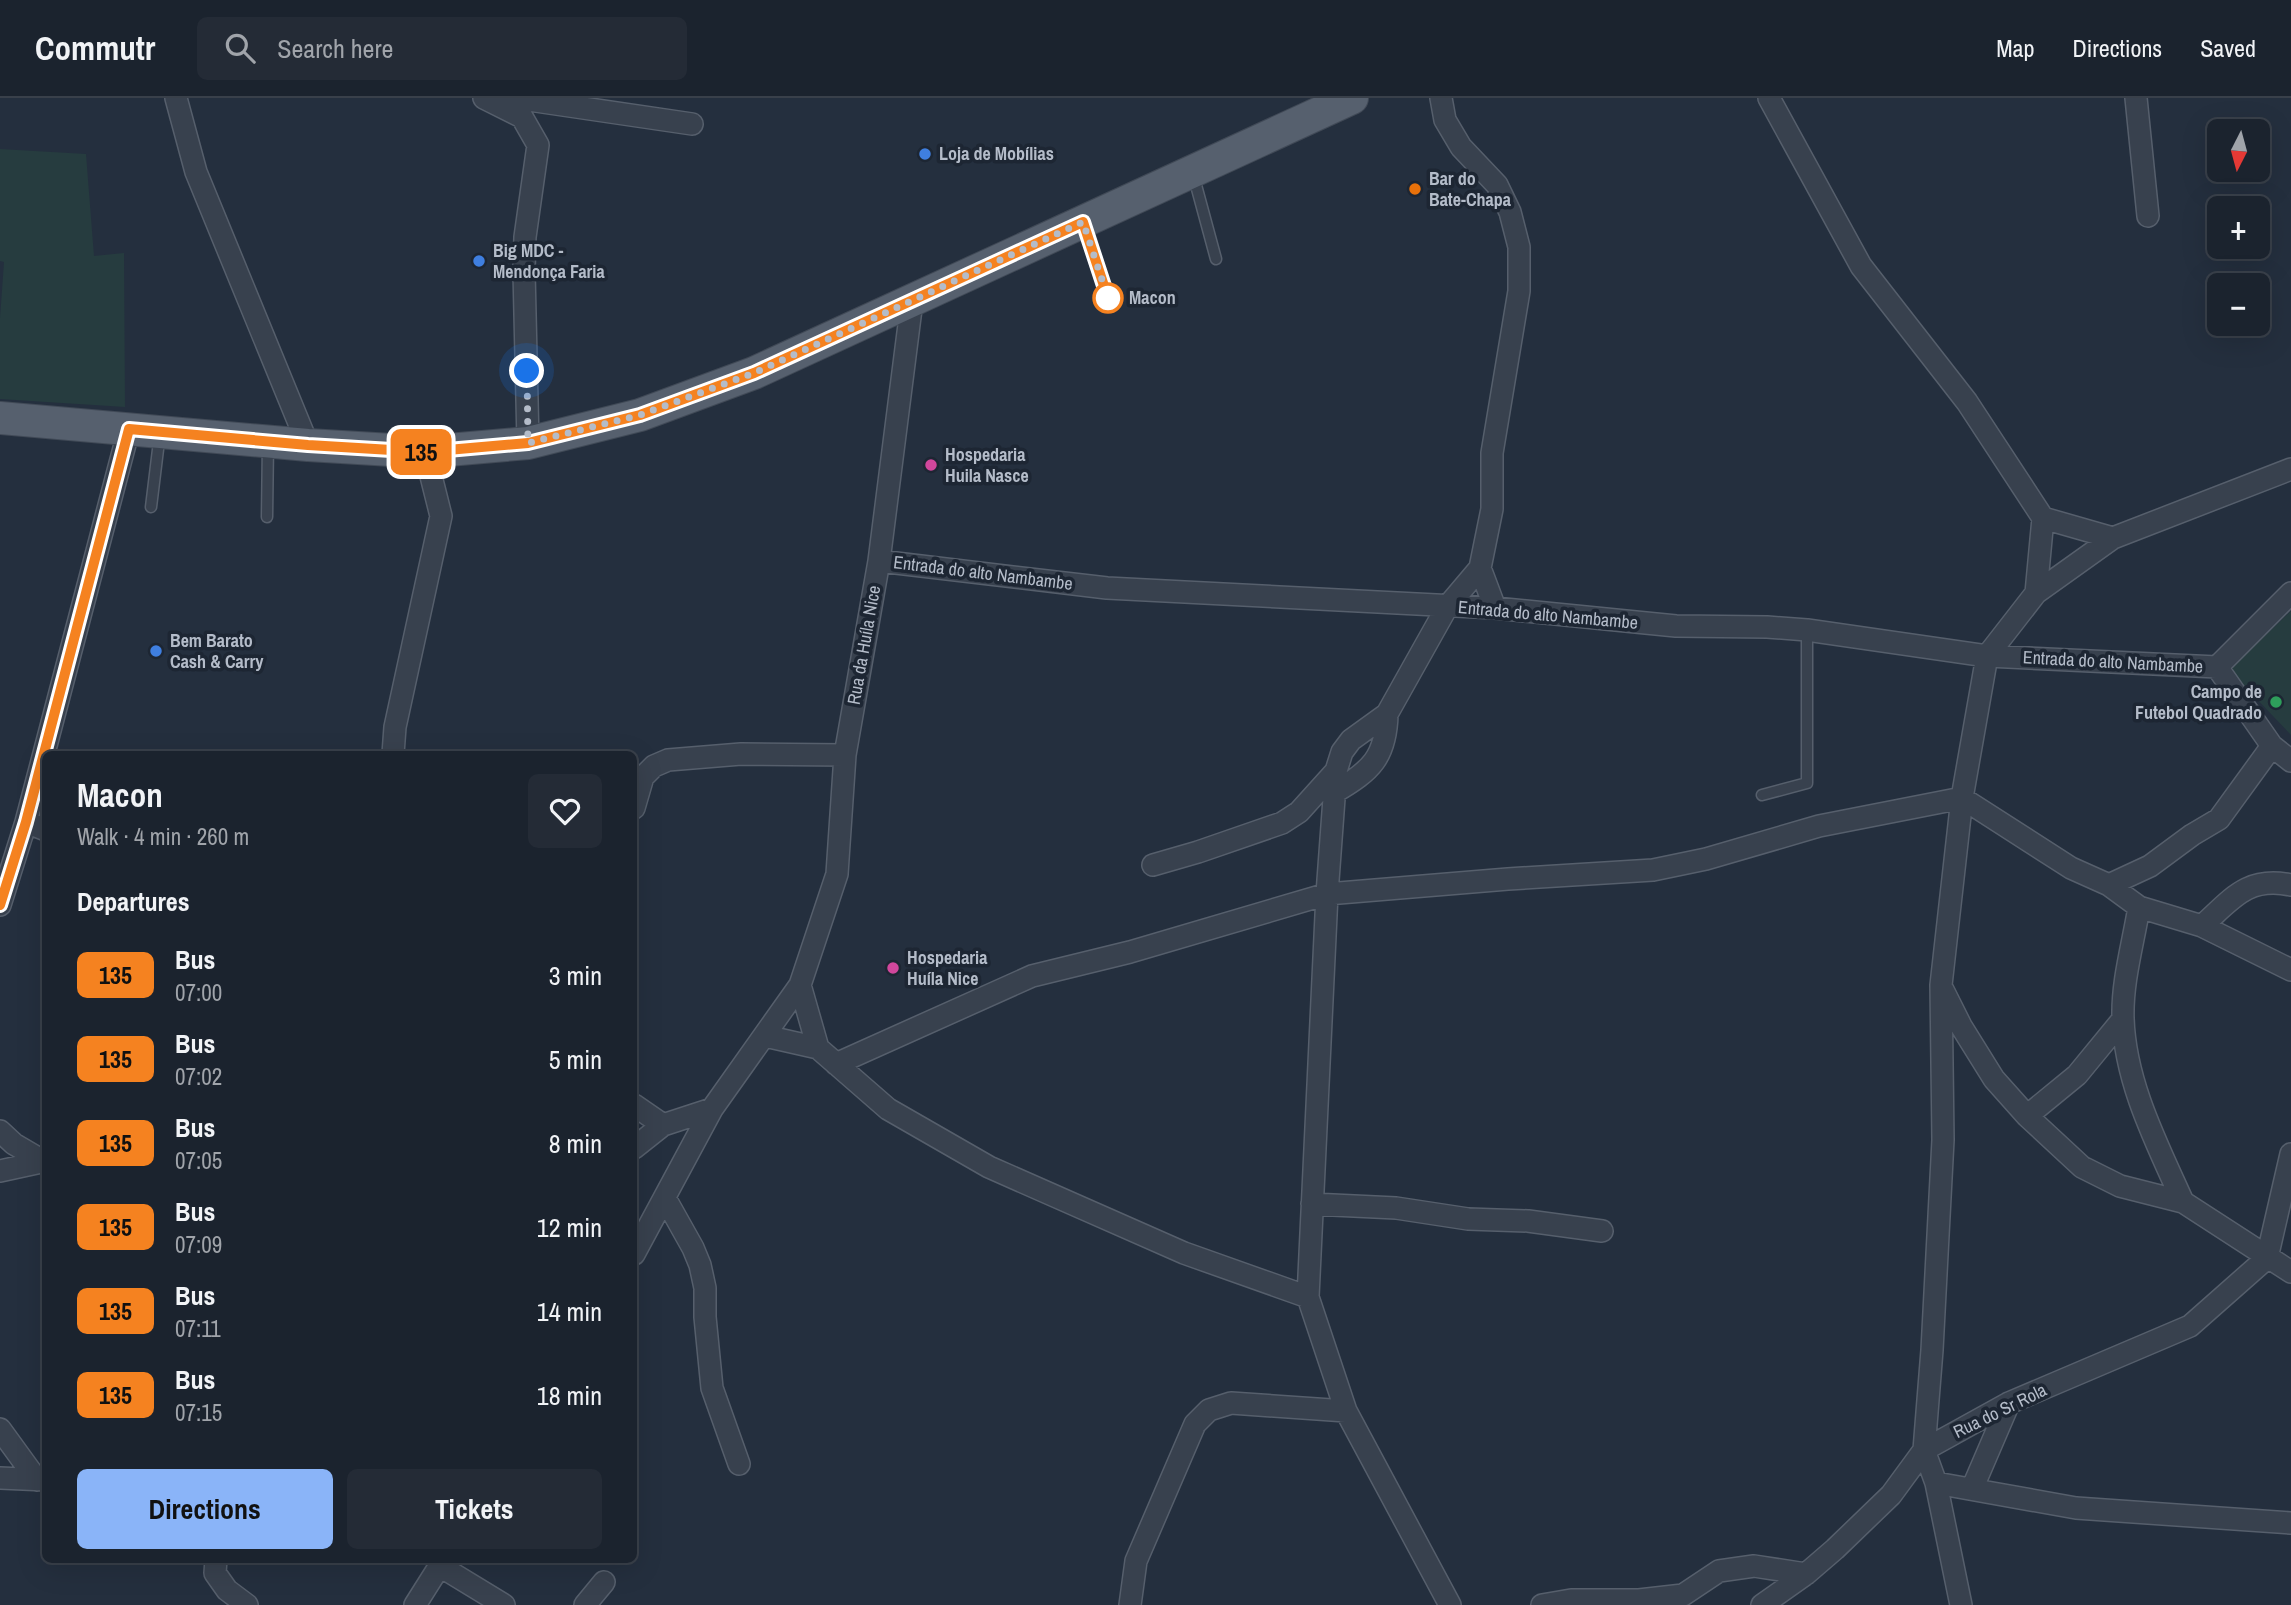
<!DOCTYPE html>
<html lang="en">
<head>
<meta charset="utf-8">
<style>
	:root { --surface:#1b232e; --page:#242b36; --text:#f1f3f6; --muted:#a0a4aa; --line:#39404a; --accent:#8ab4f8 }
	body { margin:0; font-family:"Archivo Narrow",sans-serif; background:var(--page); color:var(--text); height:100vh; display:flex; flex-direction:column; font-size:26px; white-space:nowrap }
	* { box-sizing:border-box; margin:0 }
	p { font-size:23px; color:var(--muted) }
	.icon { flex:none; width:38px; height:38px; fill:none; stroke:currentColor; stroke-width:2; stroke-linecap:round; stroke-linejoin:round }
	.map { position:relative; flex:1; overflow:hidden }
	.panel { position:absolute; left:42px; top:653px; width:595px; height:812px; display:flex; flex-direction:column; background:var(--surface); border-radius:10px; box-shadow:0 7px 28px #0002,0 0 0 2px var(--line) }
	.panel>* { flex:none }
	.badge { padding:0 14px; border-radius:10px; font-size:24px; line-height:46px }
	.needle { width:46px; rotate:186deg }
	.controls { position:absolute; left:2207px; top:21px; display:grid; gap:14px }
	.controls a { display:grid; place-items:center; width:63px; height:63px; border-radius:10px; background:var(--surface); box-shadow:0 7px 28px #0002,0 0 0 2px var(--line); font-size:35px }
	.you { position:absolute; width:35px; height:35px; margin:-18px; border:5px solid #fff; border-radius:50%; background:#1a73e8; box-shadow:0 0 0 10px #1a73e833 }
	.map>.badge { position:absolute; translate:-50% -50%; box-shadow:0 0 0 4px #fff }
	h2 { padding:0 35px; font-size:26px; line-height:63px }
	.round { display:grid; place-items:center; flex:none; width:74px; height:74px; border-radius:10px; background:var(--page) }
	.head { display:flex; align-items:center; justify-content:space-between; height:119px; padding:0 35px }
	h1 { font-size:33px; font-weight:700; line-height:52px }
	.button { display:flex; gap:14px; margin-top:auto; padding:14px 35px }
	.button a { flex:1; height:80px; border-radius:10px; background:var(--accent); color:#111; font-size:28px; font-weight:700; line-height:80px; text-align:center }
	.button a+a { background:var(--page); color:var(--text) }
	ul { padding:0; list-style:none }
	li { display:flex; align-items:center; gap:21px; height:84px; padding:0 35px }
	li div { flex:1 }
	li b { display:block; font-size:26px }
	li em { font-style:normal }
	li .badge { min-width:77px; font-weight:700; text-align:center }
	header { display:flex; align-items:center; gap:42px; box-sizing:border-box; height:98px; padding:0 35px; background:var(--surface); border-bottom:2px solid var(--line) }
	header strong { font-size:33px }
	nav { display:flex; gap:38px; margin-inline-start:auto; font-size:24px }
	.search { width:490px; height:63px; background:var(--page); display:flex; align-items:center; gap:18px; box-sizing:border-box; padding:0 24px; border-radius:10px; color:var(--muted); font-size:26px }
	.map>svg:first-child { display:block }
	.green { fill:#263c3f }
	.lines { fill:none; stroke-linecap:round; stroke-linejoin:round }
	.service-casing { stroke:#565f6c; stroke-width:13 }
	.minor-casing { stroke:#565f6c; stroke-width:24 }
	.primary-casing { stroke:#414a57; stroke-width:34 }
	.service { stroke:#38414e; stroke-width:10 }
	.minor { stroke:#38414e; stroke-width:21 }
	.primary { stroke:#56606e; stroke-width:32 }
	.line-casing { stroke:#fff; stroke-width:16 }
	.line { stroke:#f58220; stroke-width:10 }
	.walk { stroke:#b4bcc9; stroke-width:7; stroke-dasharray:0 12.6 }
	.shop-dot { fill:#3f7fe0; stroke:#1d2633; stroke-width:2.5 }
	.food-dot { fill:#e8710a; stroke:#1d2633; stroke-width:2.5 }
	.stop-dot { fill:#fff; stroke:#f58220; stroke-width:3.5 }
	.hotel-dot { fill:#d1479c; stroke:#1d2633; stroke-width:2.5 }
	.leisure-dot { fill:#2e9e5b; stroke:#1d2633; stroke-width:2.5 }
	.labels { text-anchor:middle; stroke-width:7; stroke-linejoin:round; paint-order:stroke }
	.poi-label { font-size:18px; font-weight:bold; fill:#b4bcc9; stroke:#1d2633; text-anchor:start }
	.stop-label { font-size:18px; font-weight:bold; fill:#b4bcc9; stroke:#1d2633; text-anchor:start }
	.street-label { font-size:18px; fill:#b4bcc9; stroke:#1d2633 }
</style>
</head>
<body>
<header>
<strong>Commutr</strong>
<div class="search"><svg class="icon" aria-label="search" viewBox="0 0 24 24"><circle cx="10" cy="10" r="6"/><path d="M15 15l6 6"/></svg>Search here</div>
<nav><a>Map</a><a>Directions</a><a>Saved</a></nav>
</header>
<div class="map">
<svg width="2291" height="1507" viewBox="0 0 2291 1507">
	<rect width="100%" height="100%" fill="#242f3e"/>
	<path class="green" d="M0,51L86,56L94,158L124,155L125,309L0,301V220L4,164L0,163Z
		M2291,513V637L2229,572Z"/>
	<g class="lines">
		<g class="service-casing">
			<path id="service" d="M1193,76L1216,161
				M1084,126L1108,200
				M151,409L160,335
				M267,419L268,345
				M1762,697L1807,685V532"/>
		</g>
		<g class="minor-casing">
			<path id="minor" d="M176,0L196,74L308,347
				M484,0L522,19L538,47L525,139L524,173L528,345
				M515,0L692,26
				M1441,0L1445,22L1461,49L1497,87L1510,114L1519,149V193L1492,355V411L1480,470L1447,509L1387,616L1351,642L1342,654L1336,673L1327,796L1308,1199L1346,1313L1450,1507
				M1769,0L1861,168L1967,304L2043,420L2036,495
				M2136,0L2148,118
				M2043,420L2113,440
				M879,463L1107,490L1495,510L1676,528L1767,529L1807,532L1987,558L2217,569
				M1480,470L1495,510
				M2291,495L2217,569L2272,648L2291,663
				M393,656L395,629L441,418L425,354
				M1335,694C1371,673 1386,659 1387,616
				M634,710L643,679L654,668L668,662L741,656L845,657
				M26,724L46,732
				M1153,767L1198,754L1282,725L1299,714L1336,673
				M2109,787L2150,768L2192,737L2219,721L2272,648
				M0,807L26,724L129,331
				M2139,809C2133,846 2122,883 2123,920C2125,985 2157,1046 2183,1104
				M2202,828C2232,801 2247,778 2291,787
				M800,887L818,950L888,1011L989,1069L1184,1155L1308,1199
				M1943,892L1961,928L1994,981L2027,1018L2082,1069L2120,1088L2183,1104L2291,1174
				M765,938L818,950
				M836,966L1032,878L1130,854L1327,796L1508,781L1653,772L1706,761L1819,728L1962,700L2071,770L2109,787L2139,809L2202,828L2291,872
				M634,1007L663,1027
				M2027,1018L2077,977L2123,921
				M0,1033L14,1046L43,1063
				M634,1050L663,1027L712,1011
				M0,1073L46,1063
				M665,1100L693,1150L700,1167L705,1190V1219L712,1290L739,1366
				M1312,1106L1396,1110L1468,1121L1528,1123L1602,1133
				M634,1156L712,1011L800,887L837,776L845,657L879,463L912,203
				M0,1331L37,1382
				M0,1380L46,1382
				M1936,1385L2076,1410L2291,1425
				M1972,1391L2009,1305
				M216,1461L215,1475L227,1492L247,1507
				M440,1468L504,1507
				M415,1507L444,1461
				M585,1507L604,1484
				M1130,1507L1136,1463L1195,1326L1209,1312L1231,1305L1346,1313
				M1542,1507L1571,1502H1639L1683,1497L1719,1473L1754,1468L1806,1476
				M1762,1507L1806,1476L1835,1451L1891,1397L1924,1352L2009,1305L2190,1228L2267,1160L2291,1056
				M1961,1507L1936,1385L1924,1352L1932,1252L1943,1042L1941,887L1962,700L1987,558L2036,495L2113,440L2291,371"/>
		</g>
		<g class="primary-casing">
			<path id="primary" d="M0,320L308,347L425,354L528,345L640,317L754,275L1352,0"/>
		</g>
		<use href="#service" class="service"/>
		<use href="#minor" class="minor"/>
		<use href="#primary" class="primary"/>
	</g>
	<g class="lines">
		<g class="line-casing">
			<path id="line" d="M0,807L26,724L129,331L308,347L425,354L528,345L640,317L754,275L1083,124L1108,200"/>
		</g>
		<use href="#line" class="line"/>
		<path class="walk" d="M527,273L528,345L640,317L754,275L1083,124L1108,200"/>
	</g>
	<g class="shop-dot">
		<circle cx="925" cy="56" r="7"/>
		<circle cx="479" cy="163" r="7"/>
		<circle cx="156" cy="553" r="7"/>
	</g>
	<circle class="food-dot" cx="1415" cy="91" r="7"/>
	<circle class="stop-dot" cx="1108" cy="200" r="14"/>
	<g class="hotel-dot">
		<circle cx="931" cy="367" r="7"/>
		<circle cx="893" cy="870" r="7"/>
	</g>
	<circle class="leisure-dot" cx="2276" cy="604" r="7"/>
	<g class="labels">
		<g class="poi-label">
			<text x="939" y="62">Loja de Mobílias</text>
			<text x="1429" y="87">Bar do<tspan x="1429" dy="21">Bate-Chapa</tspan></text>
			<text x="493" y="159">Big MDC -<tspan x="493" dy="21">Mendonça Faria</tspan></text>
			<text x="945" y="363">Hospedaria<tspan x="945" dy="21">Huila Nasce</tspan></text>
			<text x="170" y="549">Bem Barato<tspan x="170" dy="21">Cash &amp; Carry</tspan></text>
			<text x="2262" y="600" text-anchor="end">Campo de<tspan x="2262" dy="21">Futebol Quadrado</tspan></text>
			<text x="907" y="866">Hospedaria<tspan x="907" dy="21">Huíla Nice</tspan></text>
		</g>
		<g class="stop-label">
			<text x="1129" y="206">Macon</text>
		</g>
		<g class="street-label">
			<text transform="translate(983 475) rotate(7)" y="6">Entrada do alto Nambambe</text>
			<text transform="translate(1548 517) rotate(5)" y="6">Entrada do alto Nambambe</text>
			<text transform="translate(864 547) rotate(-80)" y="6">Rua da Huíla Nice</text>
			<text transform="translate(2113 564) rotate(3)" y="6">Entrada do alto Nambambe</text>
			<text transform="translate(2000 1313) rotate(-26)" y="6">Rua do Sr Rola</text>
		</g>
	</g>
</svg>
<div class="controls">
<a><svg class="needle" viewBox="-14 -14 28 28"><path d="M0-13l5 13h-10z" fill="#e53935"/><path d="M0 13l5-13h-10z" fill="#a0a4aa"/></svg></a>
<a>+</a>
<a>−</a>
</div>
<div class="you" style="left:527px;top:273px"></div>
<b class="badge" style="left:421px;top:354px;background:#f58220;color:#111">135</b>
<section class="panel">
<div class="head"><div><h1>Macon</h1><p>Walk · 4 min · 260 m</p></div><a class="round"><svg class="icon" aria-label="heart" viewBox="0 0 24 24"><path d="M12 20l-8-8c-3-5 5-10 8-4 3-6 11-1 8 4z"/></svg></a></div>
<h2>Departures</h2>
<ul>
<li><span class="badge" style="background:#f58220;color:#111">135</span><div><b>Bus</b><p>07:00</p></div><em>3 min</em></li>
<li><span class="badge" style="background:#f58220;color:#111">135</span><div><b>Bus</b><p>07:02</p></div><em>5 min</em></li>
<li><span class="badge" style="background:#f58220;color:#111">135</span><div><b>Bus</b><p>07:05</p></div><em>8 min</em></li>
<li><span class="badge" style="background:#f58220;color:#111">135</span><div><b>Bus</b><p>07:09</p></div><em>12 min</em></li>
<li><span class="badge" style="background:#f58220;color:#111">135</span><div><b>Bus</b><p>07:11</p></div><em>14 min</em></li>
<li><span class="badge" style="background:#f58220;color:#111">135</span><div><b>Bus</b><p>07:15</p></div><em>18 min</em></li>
</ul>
<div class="button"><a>Directions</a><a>Tickets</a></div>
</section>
</div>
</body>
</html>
